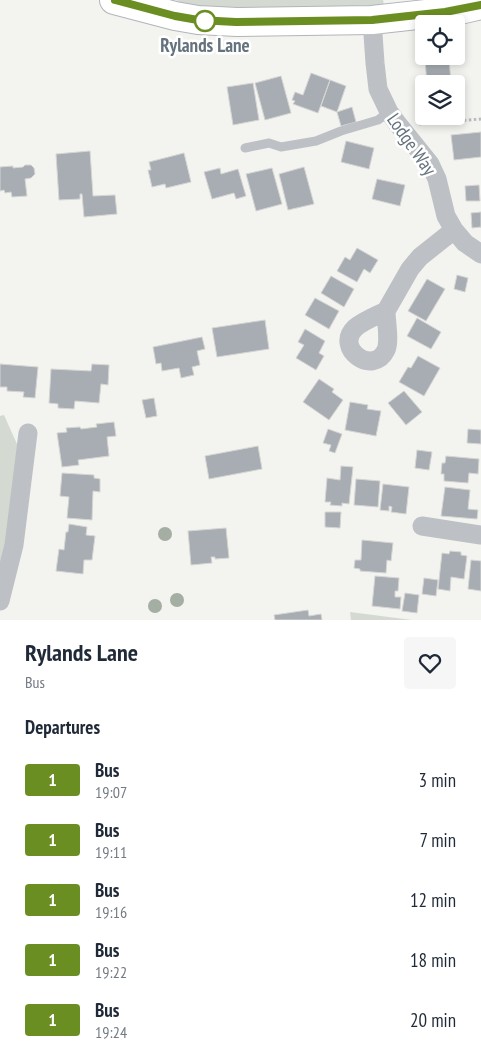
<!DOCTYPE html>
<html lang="en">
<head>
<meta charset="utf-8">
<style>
	:root { --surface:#fff; --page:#f6f6f7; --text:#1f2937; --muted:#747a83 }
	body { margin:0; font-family:"PT Sans Narrow",sans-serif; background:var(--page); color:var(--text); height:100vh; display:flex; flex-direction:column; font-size:19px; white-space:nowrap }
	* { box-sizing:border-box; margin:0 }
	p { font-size:16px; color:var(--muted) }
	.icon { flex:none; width:28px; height:28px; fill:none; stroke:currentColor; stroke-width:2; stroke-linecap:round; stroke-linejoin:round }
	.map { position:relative; height:620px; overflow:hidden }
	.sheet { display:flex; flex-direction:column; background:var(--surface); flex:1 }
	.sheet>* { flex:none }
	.badge { padding:0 10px; border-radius:4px; font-size:18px; line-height:32px }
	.fabs { position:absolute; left:415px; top:15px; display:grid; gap:10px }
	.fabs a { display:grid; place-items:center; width:50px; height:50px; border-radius:5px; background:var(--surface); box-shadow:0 2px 8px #0003; font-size:25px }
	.map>.badge { position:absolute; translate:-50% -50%; box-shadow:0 0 0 2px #fff }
	h2 { padding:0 25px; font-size:19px; line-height:45px }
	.round { display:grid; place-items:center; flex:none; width:52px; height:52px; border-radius:5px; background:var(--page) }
	.overview { display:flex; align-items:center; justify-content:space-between; height:85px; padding:0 25px }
	h1 { font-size:24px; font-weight:600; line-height:38px }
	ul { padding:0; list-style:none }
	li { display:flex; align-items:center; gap:15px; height:60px; padding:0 25px }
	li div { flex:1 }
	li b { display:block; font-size:19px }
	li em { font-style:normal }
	li .badge { min-width:55px; font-weight:700; text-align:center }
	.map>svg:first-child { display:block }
	.green { fill:#d4dad1 }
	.building { fill:#a7adb2; stroke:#d5d5d3 }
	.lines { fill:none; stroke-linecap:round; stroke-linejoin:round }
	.trunk-casing { stroke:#b2b5b8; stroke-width:30 }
	.path { stroke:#b9bbbd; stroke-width:3; stroke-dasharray:2.5 2.5; stroke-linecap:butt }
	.service { stroke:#bdc0c4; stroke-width:9 }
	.minor { stroke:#bdc0c4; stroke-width:19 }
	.trunk { stroke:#fff; stroke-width:28 }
	.tree { fill:#a5aea3 }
	.line-casing { stroke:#fff; stroke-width:11 }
	.line { stroke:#6b8e23; stroke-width:8 }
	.stop-dot { fill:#fff; stroke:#6b8e23; stroke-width:2.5 }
	.labels { text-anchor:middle; stroke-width:5; stroke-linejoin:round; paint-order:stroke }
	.stop-label { font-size:19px; font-weight:bold; fill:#65727e; stroke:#fff }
	.street-label { font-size:19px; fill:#65727e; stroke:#fff }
</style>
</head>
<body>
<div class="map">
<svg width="481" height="620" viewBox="0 0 481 620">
	<rect width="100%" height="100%" fill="#f3f3f0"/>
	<path class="green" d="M176,0H383L384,5L199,10Z
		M4,415L21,453L0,588V416Z
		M350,612L412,620H351Z"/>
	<path class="building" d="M449,58L451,84H427L425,60Z
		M311,73L330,80L318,113L293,104L295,101L292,100L295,92L303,95Z
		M281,76L291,113L265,120L255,83Z
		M330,80L346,86L337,112L321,106Z
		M253,83L259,120L233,125L227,87Z
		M352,107L356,122L341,126L337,112Z
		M481,132V157L454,160L451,135Z
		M346,141L374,148L369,169L341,162Z
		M90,151L93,196L115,195L117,214L84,217L82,194H80V199L59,200L56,154Z
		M184,153L191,182L166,188L165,184L152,187L148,170H151L149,162Z
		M25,165H31L34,168L35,174L31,178L25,179L27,196L12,197L11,192L5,193L4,190L0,191V167L13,166V168L23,167Z
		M304,167L314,204L288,210L279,174Z
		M220,168L221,174L238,169L246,196L236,199L234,193L212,199L204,172Z
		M272,168L282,204L256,211L246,174Z
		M377,179L405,185L400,206L372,199Z
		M479,185L480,201H466L465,186Z
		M481,212V228V227L472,228L471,213Z
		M357,248L378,260L370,273L364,269L357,282L337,271L345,257L350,260Z
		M457,275L468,278L465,292L454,289Z
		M331,276L354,289L344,307L321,293Z
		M427,279L445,289L426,321L408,311Z
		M315,298L339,311L329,329L305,315Z
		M417,318L441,332L431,349L407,336Z
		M265,320L269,349L217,357L212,328Z
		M305,329L325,341L319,353L324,356L316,370L296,358L304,345L298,342Z
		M202,337L205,349L197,351L200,365L192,367L194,375L181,378L179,368L162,371L161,363L156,364L153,347Z
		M418,356L440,368L424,396L399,382L408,367L411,368Z
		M0,364L38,367L35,398L23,397L24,392L7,391V387H0Z
		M92,364L109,365L108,385L101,384L99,403L75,401L74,409L58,408V404L49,403L51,369L91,371Z
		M319,379L334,389L332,392L343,400L329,420L303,402Z
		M404,391L422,412L406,425L388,403Z
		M154,398L157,416L146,418L142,400Z
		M350,402L368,405L367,409L381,411L376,436L345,430Z
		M114,422L116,436L107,437L109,456L78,460L79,465L62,467L57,433L67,432L66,428L80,427L81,429L97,427L96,424Z
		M328,429L342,434L335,453L329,451L331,445L323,443Z
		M468,429L481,430V444L467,443Z
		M258,446L262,469L209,479L205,456Z
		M417,450L432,452L429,470L415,468Z
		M446,456L479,459L478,474L469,473L468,483L444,481V474H441L442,463H445Z
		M341,466L353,467L349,504L342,503V506L330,505L331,502H325L327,478L340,480Z
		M62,473L94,475V478L100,479V492L93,491L92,520L67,518L69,497L60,496Z
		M356,479L380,481L378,507L354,505Z
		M383,484L409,487L406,514L391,512L392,507L389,506V511L380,510Z
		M445,487L470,490L468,509L478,510L477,519L441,516Z
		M325,512H341L340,528L325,527Z
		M69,524L87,527L86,535L95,536L92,560H84L83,574L56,571L59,549L64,550L66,532H68Z
		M226,528L229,558L215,559V557H211L212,563L191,565L188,531Z
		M362,540L393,543L391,561L387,560L386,573L360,571V569L354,568L355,560H361Z
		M450,551L461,552V555L467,556L464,579L451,577L450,591L438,589L442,553L449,554Z
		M471,560L481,561V591L468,589Z
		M375,576L399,578L398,591H395V597H401L400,609L372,606Z
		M424,578L438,580L436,596L422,594Z
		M405,593L419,595L417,613L402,611Z
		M308,610L309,616L321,614L322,620H275L274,615Z"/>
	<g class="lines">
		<g class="trunk-casing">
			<path id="trunk" d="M114,0L175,16L198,20L237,22L372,20L426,14L464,9L481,5"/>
		</g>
		<path class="path" d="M419,124L481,119"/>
		<path class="service" d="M245,148L269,143L281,147L316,141L341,131L378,120L389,112"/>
		<path class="minor" d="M372,20L375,63L378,89L389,112L397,123L430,164L437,179L446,216L454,230L465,243L481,254
			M386,311C386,321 390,341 386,350C373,377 334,348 355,328C363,321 376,316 386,311Z
			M386,311L410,269L420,257L454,230
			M422,526L481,535
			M0,601L14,545L28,433"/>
		<use href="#trunk" class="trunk"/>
	</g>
	<g class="tree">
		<circle cx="165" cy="534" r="7"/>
		<circle cx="177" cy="600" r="7"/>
		<circle cx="155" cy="606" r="7"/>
	</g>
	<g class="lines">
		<g class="line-casing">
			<path id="line" d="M115,0L175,16L198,20L236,22L372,20L445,12L481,5"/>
		</g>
		<use href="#line" class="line"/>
	</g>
	<circle class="stop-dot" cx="205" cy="21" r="10"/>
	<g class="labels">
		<g class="stop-label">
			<text x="205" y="52">Rylands Lane</text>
		</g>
		<g class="street-label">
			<text transform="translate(412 144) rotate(55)" y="7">Lodge Way</text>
		</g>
	</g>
</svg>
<div class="fabs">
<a><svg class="icon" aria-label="locate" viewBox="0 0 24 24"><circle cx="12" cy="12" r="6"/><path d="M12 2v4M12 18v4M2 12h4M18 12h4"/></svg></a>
<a><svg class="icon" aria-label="layers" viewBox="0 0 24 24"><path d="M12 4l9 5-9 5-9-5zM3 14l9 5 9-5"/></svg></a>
</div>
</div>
<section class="sheet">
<div class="overview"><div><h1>Rylands Lane</h1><p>Bus</p></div><a class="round"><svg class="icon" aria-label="heart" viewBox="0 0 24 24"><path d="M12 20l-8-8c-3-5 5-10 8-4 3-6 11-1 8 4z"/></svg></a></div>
<h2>Departures</h2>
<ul>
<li><span class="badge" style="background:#6b8e23;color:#fff">1</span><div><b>Bus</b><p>19:07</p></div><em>3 min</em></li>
<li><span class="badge" style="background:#6b8e23;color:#fff">1</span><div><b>Bus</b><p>19:11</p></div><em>7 min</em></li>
<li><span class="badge" style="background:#6b8e23;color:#fff">1</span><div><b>Bus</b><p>19:16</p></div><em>12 min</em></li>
<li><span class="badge" style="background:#6b8e23;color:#fff">1</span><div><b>Bus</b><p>19:22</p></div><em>18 min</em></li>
<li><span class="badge" style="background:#6b8e23;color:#fff">1</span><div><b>Bus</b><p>19:24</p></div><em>20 min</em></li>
</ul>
</section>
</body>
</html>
